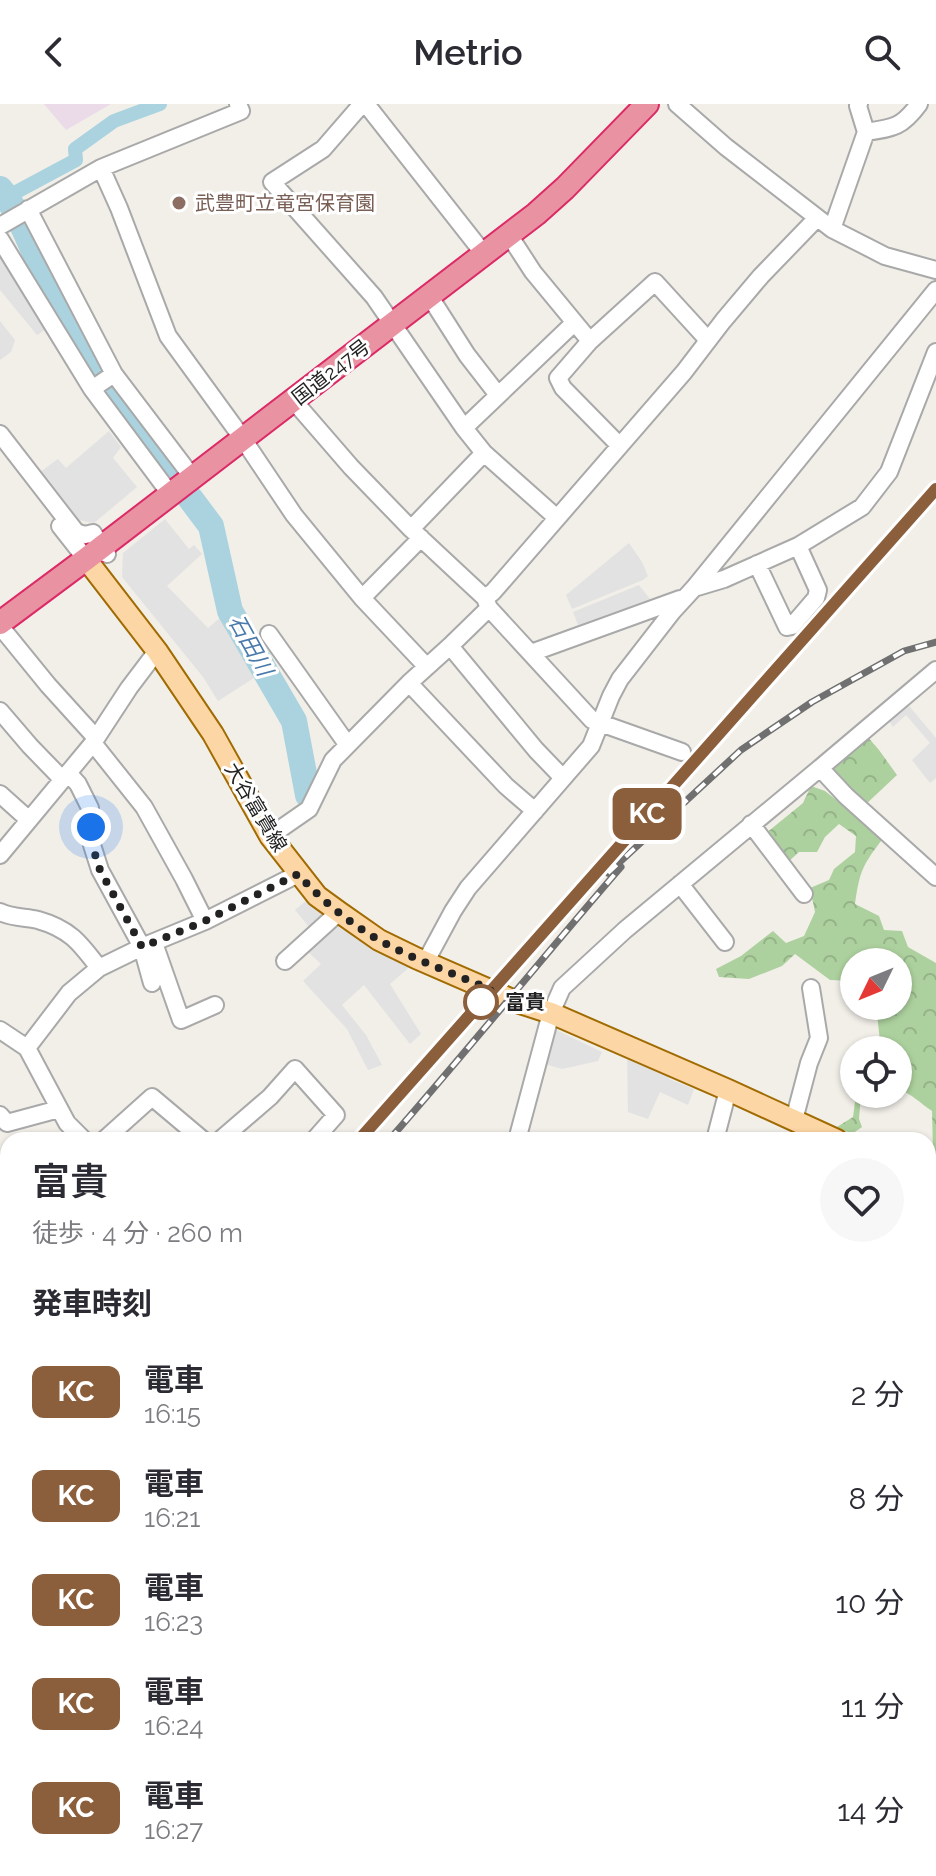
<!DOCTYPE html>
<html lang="ja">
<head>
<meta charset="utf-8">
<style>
	:root { --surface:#fff; --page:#f7f7f7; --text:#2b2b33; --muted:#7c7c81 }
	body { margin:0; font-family:Raleway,"Noto Sans JP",sans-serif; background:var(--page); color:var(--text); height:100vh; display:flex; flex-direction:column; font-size:30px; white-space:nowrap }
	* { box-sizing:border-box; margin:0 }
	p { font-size:26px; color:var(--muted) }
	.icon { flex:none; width:44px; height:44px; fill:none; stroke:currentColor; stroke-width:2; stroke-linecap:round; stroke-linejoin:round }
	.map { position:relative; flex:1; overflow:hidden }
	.sheet { position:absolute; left:0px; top:1028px; width:936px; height:744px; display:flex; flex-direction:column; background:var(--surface); border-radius:24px 24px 0 0; box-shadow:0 2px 6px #0004 }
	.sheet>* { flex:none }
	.badge { padding:0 16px; border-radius:12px; font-size:28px; line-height:52px }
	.needle { width:52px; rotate:227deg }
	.controls { position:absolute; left:840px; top:844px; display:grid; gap:16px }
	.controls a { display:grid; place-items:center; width:72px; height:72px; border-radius:50%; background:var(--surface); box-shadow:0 2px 6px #0004; font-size:40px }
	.you { position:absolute; width:40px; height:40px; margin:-20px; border:6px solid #fff; border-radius:50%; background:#1a73e8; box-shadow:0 0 0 12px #1a73e833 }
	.map>.badge { position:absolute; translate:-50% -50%; box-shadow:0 0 0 4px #fff }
	h2 { padding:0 32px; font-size:30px; line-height:72px }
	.round { display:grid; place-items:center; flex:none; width:84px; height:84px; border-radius:42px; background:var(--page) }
	.headline { display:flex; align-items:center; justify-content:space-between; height:136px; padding:0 32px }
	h1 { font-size:38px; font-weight:600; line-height:60px }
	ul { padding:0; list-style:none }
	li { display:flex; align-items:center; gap:24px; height:104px; padding:0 32px }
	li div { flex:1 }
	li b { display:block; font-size:30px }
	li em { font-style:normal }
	li .badge { min-width:88px; font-weight:700; text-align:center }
	header { display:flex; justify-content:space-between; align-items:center; height:104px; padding:0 32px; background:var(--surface); font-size:36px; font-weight:600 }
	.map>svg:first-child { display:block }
	.industrial { fill:#ebdbe8 }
	.farmland { fill:url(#farmland-furrows) }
	.forest { fill:url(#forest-crowns) }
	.parking { fill:#e2e2e2 }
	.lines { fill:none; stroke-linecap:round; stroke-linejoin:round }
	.canal { stroke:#aad3df; stroke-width:14 }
	.river { stroke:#aad3df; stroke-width:26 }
	.minor-casing { stroke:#a9a9a9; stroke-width:20 }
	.major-casing { stroke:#a06b00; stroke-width:24 }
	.highway-casing { stroke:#dc2a67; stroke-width:26 }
	.minor { stroke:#fff; stroke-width:16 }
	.major { stroke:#fcd6a4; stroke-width:20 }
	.highway { stroke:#e892a2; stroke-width:22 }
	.rail-casing { stroke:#707070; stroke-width:7 }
	.rail { stroke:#fff; stroke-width:4; stroke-dasharray:12; stroke-linecap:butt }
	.line-casing { stroke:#fff; stroke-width:18 }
	.line { stroke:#8b5e3c; stroke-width:12 }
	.walk { stroke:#222; stroke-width:8; stroke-dasharray:0 14.4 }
	.education-dot { fill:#8d6e63; stroke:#fff; stroke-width:3 }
	.stop-dot { fill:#fff; stroke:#8b5e3c; stroke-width:4 }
	.labels { text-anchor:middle; stroke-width:6; stroke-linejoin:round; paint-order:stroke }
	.education-label { font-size:20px; fill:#785e54; stroke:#fff; text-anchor:start }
	.street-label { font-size:20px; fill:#222; stroke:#fff }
	.stop-label { font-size:20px; font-weight:bold; fill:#222; stroke:#fff; text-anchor:start }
	.water-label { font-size:22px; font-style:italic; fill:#4a7aab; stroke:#fff }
</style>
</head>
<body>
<header><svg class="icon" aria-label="back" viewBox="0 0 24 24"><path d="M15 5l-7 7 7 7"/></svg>Metrio<svg class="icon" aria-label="search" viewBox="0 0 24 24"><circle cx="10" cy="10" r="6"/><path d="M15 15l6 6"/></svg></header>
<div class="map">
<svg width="936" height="1772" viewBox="0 0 936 1772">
	<defs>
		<pattern id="farmland-furrows" width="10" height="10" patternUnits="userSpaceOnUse" patternTransform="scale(2)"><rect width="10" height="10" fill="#eef0d5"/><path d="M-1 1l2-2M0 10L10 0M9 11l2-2" fill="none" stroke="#ccceb7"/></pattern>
		<pattern id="forest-crowns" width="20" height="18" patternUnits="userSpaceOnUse" patternTransform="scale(2)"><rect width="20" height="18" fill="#add19e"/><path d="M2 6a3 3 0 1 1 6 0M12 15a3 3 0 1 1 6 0" fill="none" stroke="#95b388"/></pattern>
	</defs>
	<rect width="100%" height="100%" fill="#f2efe9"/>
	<path class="industrial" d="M44,0H111L66,26Z"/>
	<path class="farmland" d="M338,1764H371L378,1772H321Z
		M472,1764H581L585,1772H463Z"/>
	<path class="forest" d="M866,631L879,646L897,671L864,702L826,664Z
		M811,682L825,687L884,733C863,761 860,765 855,800L879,812L884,826L902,827L908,843L936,859V1050H933L932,1007C920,999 912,990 898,985V946H879L880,937L876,902H898V858H854V877L830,876L795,850L782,862L749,875L719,873L716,865L741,852L773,827L786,839L804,832L815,808L810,784L829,776L834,765L855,748L856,732L839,720L825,733L817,748H799L786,760L765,730L803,699Z
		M856,990H861L859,1015L862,1023L852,1030L837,1023L853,1013Z"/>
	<path class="parking" d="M0,145L48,224L37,231L0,186Z
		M0,217L15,236L11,248L0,256Z
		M109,327L121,343L113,354L137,383L94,419L73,415L36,371L58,355L66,364Z
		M165,415L189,445L194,441L202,450L167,482L208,524L222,512L254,574L218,597L203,573L122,473L123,449Z
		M629,439L642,458L648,472L643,476L572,505L566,491Z
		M639,481L650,495L578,521L573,508Z
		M905,597L936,634V674L930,679L912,656L930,639L906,611L893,623L886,613Z
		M307,796L329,818L377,844L413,860L390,880L421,930L410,940L364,881L342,901L366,931L382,961L368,966L347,925L303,877L321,860L304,844L315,830L295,806Z
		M550,923L602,948L598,957L562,965L541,959Z
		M627,946L672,966L669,975L694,985L688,1001L660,988L648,1015L628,1008Z"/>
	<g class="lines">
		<path class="canal" d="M7,93L76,56L75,45L114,17L160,0"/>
		<path class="river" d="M0,85C19,107 28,136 41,162C59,201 80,237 102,273
			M107,282L169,368
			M190,394L211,422L230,507L294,617L308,691
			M0,1215L8,1229
			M0,1660L8,1670
			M83,1764L89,1772"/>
		<g class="minor-casing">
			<path id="minor" d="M238,0L241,7L101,64L119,104L168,232L243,335L294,411L362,494L427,563
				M362,0L323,45L272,78L374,193L464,324L484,349L557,414
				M366,0L484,150
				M677,0L726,43L832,125L885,152L936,166
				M859,0L858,2L866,28
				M28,105L114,270L193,374
				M0,122L101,64
				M832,125L866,28C894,24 902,23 919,0
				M509,131L533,168L590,237L558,274L563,284L619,341
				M0,135L92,285L114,270
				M430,193L467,251L498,291
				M590,237L655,178L708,236
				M92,285L171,391
				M293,296L351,363L411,425L485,494L489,504L592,616L682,648
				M464,324L574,219
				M0,330L76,428L85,431L93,429L107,450
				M60,422L86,455
				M411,425L484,349
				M757,460L787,523L792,522L816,494L818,486L798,442
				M694,484L724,475L798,442L862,403L889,368L936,248
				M362,494L421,434
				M485,494L493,488L684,268L723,217L761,172L817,114
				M0,522L48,581L96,634
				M269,530L347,640
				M450,542L536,646L563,674
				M531,549L680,495
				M409,579L506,682L535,707
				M0,607L30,642L62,675
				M93,639L144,703L184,775L205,817
				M820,664L936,566
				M68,669L78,680L90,704L92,741L100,766L142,843L152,879
				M0,690L29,716
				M751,720L804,790
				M270,732L309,705L333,656L409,579L450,542L489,504
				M0,751L93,639L129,584L157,547
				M680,780L725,838
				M0,808C12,814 25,813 38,816C70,825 80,839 99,864
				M154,839L181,916L215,901
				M285,857L339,808
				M426,857L453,807L468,784L591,642L611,592L620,575L672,508L694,484L936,186
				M0,926L27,944L67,1019L84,1036
				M27,944L69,889L99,864L142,843L205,817L298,770
				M0,1011L7,1019L59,1005
				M794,1016L809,959L819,934L811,884
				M104,1036L152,993L203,1036
				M220,1036L270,993L295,965L336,1011L314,1036
				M517,1036L551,909L562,884L625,826L820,664L846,692L936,773
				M715,1036L728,986
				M0,1250L8,1243
				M928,1300L936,1287
				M0,1325L8,1333
				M0,1479L8,1471
				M928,1500L936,1511
				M928,1578L936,1586
				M0,1634L8,1643
				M928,1671L936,1679
				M0,1745L8,1737
				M381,1764L387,1772
				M596,1764L600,1772
				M689,1764L696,1772
				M812,1764L820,1772
				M302,1772L316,1764
				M710,1772L718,1764"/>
		</g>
		<g class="major-casing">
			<path id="major" d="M86,455L157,547L213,630L270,732L317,792L339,808L379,836L416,854L517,898L551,909L728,986L837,1036
				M928,1078L936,1082"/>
		</g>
		<g class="highway-casing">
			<path id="highway" d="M0,519L86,455L536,110L565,84L647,0"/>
		</g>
		<use href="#minor" class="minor"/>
		<use href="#major" class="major"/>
		<use href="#highway" class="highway"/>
		<g class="rail-casing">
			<path id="rail" d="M608,769L741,646L812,598L904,547L936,538
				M358,1036L936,385
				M389,1036C468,946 543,853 621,763
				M0,1442L8,1433"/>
		</g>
		<use href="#rail" class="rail"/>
	</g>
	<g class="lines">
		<g class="line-casing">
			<path id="line" d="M359,1036L936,385"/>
		</g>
		<use href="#line" class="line"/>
		<path class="walk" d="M91,723L92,741L100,766L142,843L205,817L298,770C321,796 348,818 379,836C414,856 454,869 491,886L481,898"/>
	</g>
	<circle class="education-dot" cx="179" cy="99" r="8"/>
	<circle class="stop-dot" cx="481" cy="898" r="16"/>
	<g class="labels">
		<g class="education-label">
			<text x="195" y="106">武豊町立竜宮保育園</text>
		</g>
		<g class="street-label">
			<text transform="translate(331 268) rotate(-38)" y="7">国道247号</text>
			<text transform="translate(256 703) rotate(59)" y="7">大谷富貴線</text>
		</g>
		<g class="stop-label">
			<text x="505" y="905">富貴</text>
		</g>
		<g class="water-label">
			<text transform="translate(251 541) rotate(61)" y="8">石田川</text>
		</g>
	</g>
</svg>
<div class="controls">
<a><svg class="needle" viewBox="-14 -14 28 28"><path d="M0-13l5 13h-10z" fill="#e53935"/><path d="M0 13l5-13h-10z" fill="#7c7c81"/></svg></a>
<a><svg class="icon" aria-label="locate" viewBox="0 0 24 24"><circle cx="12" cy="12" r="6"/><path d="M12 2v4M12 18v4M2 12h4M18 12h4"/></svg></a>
</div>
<div class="you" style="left:91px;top:723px"></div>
<b class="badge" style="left:647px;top:710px;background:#8b5e3c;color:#fff">KC</b>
<section class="sheet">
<div class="headline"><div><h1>富貴</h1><p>徒歩 · 4 分 · 260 m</p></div><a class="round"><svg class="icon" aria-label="heart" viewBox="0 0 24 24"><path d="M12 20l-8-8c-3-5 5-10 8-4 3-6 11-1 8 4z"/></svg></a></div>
<h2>発車時刻</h2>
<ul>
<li><span class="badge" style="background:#8b5e3c;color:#fff">KC</span><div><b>電車</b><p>16:15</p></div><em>2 分</em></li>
<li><span class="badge" style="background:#8b5e3c;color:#fff">KC</span><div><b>電車</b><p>16:21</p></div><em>8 分</em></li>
<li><span class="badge" style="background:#8b5e3c;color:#fff">KC</span><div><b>電車</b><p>16:23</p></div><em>10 分</em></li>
<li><span class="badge" style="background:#8b5e3c;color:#fff">KC</span><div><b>電車</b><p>16:24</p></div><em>11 分</em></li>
<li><span class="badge" style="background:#8b5e3c;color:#fff">KC</span><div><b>電車</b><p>16:27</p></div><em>14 分</em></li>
</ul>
</section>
</div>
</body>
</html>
